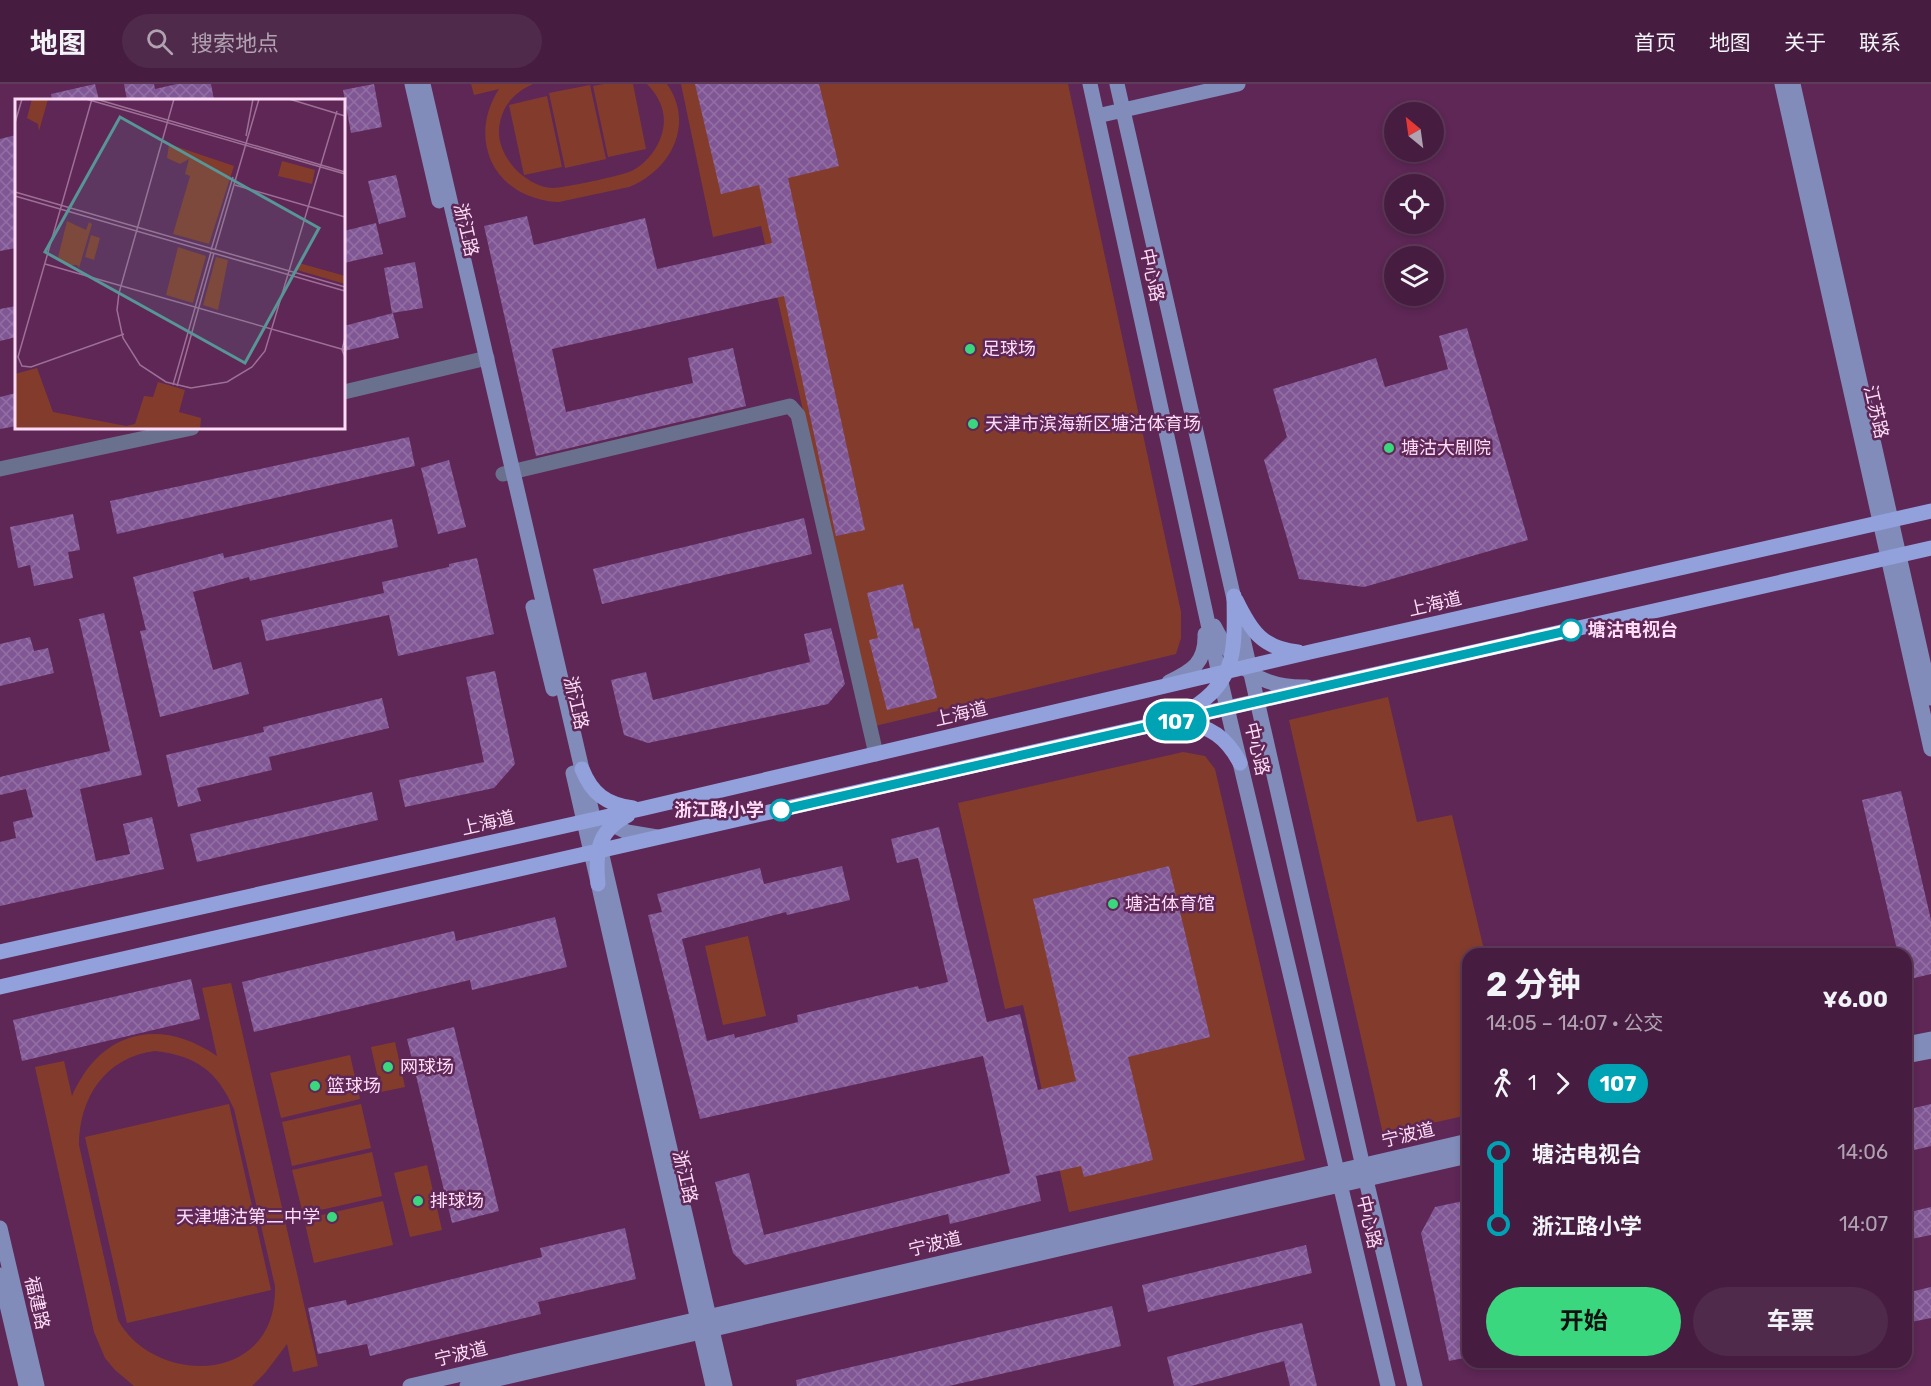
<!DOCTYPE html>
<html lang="zh">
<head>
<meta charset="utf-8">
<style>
	:root { --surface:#461d40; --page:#502a4b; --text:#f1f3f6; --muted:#b0a2b1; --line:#5e3b59; --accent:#3ad77f }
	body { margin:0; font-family:Rubik,"Noto Sans SC",sans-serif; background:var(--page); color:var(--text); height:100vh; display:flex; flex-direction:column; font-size:22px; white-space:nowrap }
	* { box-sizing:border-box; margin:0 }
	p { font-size:20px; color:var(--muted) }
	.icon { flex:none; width:33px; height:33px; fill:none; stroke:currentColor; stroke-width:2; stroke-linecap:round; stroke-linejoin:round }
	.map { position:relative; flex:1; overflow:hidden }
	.drawer { position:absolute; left:1462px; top:864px; width:450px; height:420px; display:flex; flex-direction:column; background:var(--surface); border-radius:18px; box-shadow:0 3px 9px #0003,0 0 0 2px var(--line) }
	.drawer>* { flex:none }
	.badge { padding:0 12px; border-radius:20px; font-size:21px; line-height:39px }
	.needle { width:39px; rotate:331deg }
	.controls { position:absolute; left:1384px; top:18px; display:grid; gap:12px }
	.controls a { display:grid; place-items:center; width:60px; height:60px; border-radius:50%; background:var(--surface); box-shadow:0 3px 9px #0003,0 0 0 2px var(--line); font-size:30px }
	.map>.badge { position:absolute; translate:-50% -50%; box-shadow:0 0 0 3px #fff }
	.legs { display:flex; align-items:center; gap:9px; height:66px; padding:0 24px; font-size:20px }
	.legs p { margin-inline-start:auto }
	.overview { display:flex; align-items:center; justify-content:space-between; height:102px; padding:0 24px }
	h1 { font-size:33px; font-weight:700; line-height:45px }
	.button { display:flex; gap:12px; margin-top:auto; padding:12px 24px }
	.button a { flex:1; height:69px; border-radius:36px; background:var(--accent); color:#111; font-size:24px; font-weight:700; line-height:69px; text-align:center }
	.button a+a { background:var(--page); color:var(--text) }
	ul { padding:0 24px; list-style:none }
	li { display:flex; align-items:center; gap:21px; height:72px; font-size:22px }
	li i { display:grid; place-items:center; width:9px; height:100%; margin:0 8px; background:currentColor }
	li i::after { content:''; width:15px; height:15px; margin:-8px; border:4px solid; border-radius:50%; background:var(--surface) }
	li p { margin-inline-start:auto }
	li:first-child i { background:linear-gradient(#0000 50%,currentColor 0) }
	li:last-child i { background:linear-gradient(currentColor 50%,#0000 0) }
	header { display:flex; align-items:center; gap:36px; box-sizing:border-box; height:84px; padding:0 30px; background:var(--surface); border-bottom:2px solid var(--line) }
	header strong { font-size:28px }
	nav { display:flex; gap:33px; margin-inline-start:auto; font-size:21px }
	.search { width:420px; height:54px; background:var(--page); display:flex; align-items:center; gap:15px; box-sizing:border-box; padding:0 21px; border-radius:33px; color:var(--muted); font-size:22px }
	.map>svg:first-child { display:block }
	.green { fill:#833c2c; fill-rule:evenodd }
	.building { fill:url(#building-cross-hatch) }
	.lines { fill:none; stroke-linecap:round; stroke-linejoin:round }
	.street { stroke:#6a718e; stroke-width:15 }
	.secondary { stroke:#818cba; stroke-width:15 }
	.primary { stroke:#92a0db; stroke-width:15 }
	.line-1-casing { stroke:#fff; stroke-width:14 }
	.line-1 { stroke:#00a3b4; stroke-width:9 }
	.poi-dot { fill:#3ad77f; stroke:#5e2756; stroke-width:2 }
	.stop-1-dot { fill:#fff; stroke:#00a3b4; stroke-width:3 }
	.labels { text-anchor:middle; stroke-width:5; stroke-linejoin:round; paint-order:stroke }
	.street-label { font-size:18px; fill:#fedcf7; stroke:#5e2756 }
	.poi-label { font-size:18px; fill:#fedcf7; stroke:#5e2756; text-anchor:start }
	.stop-label { font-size:18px; font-weight:bold; fill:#fedcf7; stroke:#5e2756; text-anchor:start }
	.inset-road { fill:none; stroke:#9e6f96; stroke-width:1.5 }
	.view { fill:#579597; fill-opacity:0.15; stroke:#579597; stroke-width:3 }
	.inset-edge { fill:none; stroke:#fedcf7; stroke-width:3 }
</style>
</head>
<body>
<header>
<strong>地图</strong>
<div class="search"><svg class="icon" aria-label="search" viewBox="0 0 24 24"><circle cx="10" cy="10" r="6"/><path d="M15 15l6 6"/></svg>搜索地点</div>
<nav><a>首页</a><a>地图</a><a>关于</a><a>联系</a></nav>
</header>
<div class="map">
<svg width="1931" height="1302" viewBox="0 0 1931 1302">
	<defs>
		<pattern id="building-cross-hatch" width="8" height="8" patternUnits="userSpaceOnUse" patternTransform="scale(1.5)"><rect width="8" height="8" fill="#805794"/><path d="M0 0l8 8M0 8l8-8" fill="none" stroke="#936fa4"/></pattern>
	</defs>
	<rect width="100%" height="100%" fill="#5e2756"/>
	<path class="green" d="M471,0H533C514,8 501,23 499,45C497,72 525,103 553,104C564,104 619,92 629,88C651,79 668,51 663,28C661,17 654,7 647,0H667C695,40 671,86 629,103L559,118C547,118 538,115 527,111C483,92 474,43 499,5L474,11Z
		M604,0H633L646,65L608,73L593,2Z
		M681,0H1068L1181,528V554L1176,570L875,642L761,142L713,153Z
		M590,1L606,75L565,84L549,9Z
		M547,12L562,83L524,91L509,21Z
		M1388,613L1417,738L1452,731L1485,870H1468V1031L1383,1050L1289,636Z
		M1183,668L1205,672L1215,685L1305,1076L1069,1128L1023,921L1005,925L958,719Z
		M748,852L766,932L723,941L705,862Z
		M231,899L318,1282L293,1288L287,1260L265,1289L252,1302H134L115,1286L105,1274L94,1248L35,983L64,977L72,1012C100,947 159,932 217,972L202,904ZM155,967C197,972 217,987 234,1025L275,1202C278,1302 154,1302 118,1236L79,1061C79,1013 106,973 155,967Z
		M395,958L405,1003L381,1008L371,963Z
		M350,971L360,1015L281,1034L270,989Z
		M229,1020L271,1206L127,1239L85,1053Z
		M361,1020L371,1064L292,1082L282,1038Z
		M372,1068L382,1112L303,1130L292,1086Z
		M427,1081L442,1146L410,1153L394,1089Z
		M383,1117L393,1161L314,1179L304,1135Z"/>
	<path class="building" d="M95,0L99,16H52L51,10Z
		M124,0H154L155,5L177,0H211L214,16H127Z
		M374,0L382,43L351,49L343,6Z
		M695,0H819L839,82L788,94L865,446L836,452L784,212L552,265L566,328L693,299L688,274L733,264L746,322L536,372L484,142L527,132L534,161L645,134L657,185L772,159L759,101L721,110Z
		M16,51V164L0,167V55Z
		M396,91L406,133L379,140L368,97Z
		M376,139L383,170L344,179V147Z
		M415,178L423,224L392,229L384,184Z
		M16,222V253L0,257V225Z
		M393,229L399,254L344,267V242Z
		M1467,244L1528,456L1364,503L1299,495L1264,376L1287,353L1273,305L1376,274L1385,303L1448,285L1439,252Z
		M16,309V342L0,345V313Z
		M409,353L415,382L117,450L110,417Z
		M449,376L466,443L438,450L421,384Z
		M73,430L80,466L68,468L73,494L34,502L30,481L18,484L10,443Z
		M804,434L812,470L602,520L593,485Z
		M392,435L398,463L250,497L249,493L193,508L213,586L241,578L249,610L160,633L140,547L146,546L133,493L223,469L224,474Z
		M477,474L494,550L398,572L389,531L266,557L261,536L384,509L382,498L449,483V480Z
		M903,500L914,545L919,544L937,614L887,626L869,556L878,554L867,509Z
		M104,529L142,691L80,705L96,777L130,770L123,740L152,733L164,785L0,822V758L16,754L13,738L33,733L26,705L0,711V693L110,667L79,535Z
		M831,544L845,600L828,620L648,659L624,651L611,596L646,588L653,616L810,578L804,550Z
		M30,553L34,567L48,564L54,589L0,602V560Z
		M495,587L515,680L494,704L405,723L399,696L484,678L466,593Z
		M382,614L389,644L269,673L272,686L197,704L201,717L178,723L166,671L264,648L263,643Z
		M1901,707L1931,836V890L1906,896V870H1898L1862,716Z
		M372,708L378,736L197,778L190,750Z
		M939,743L987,938L1020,930L1038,1006L1076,997L1033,815L1169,782L1210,953L1128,973L1153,1076L1084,1093L1081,1082L1036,1092L1041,1117L950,1140L948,1130L745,1181L733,1169L715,1098L749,1089L764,1151L1010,1089L983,972L700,1035L648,831L662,828L657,810L760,784L764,800L842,782L850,816L787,831L786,828L682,855L707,957L734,950L735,954L798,938L797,931L918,902L919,905L948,898L918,774L897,779L891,755Z
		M555,833L567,883L472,906L470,896L254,948L242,898L454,847L456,857Z
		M191,895L200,935L22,977L13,936Z
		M454,943L499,1127L452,1139L407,955Z
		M1931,1020V1062L1906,1068V1026Z
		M1468,1116V1273L1449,1277L1421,1149L1435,1123Z
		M1931,1123V1151L1906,1156V1129Z
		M625,1144L636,1195L538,1218L541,1230L370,1272L367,1260L318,1270L308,1224L346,1216L347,1221L542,1173L540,1164Z
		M1306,1161L1312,1189L1148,1228L1142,1201Z
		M1931,1203V1234L1906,1239V1209Z
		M1112,1222L1121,1262L949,1302H797L796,1296Z
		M1302,1239L1317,1302H1290L1284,1277L1191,1302H1174L1167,1273L1258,1249Z"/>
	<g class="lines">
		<path class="street" d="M344,308L487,274
			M0,385L192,344
			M503,390L790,322L798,331L876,670"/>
		<path class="secondary" d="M412,0L439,117
			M423,0L725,1302
			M1090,0L1219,590L1388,1302
			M1117,0L1366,1096L1415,1302
			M1782,0L1931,665
			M1793,0L1931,614
			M1097,32L1238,0
			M533,523L553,605
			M1214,542C1235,583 1258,604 1307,603
			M1169,598C1192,587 1206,579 1205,550
			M573,689L713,1302
			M603,736L627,748L657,753
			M1906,960L1931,955
			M1906,972L1931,967
			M0,1144L37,1302
			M0,1191L26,1302
			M410,1302L1468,1057
			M467,1302L1106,1154L1468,1072"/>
		<path class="primary" d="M1236,516C1251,547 1262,564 1298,568
			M1179,632C1237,601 1235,570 1234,512
			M1181,639C1210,641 1227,654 1240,679
			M582,685C592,710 606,720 633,724
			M598,800C595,769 597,747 628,731
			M0,868L645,724L1310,568L1931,427
			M0,903L1931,464"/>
	</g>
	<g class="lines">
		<g class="line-1-casing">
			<path id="line-1" d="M781,726L1571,546"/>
		</g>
		<use href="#line-1" class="line-1"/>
	</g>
	<g class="poi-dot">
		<circle cx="970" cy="265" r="6"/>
		<circle cx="973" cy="340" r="6"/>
		<circle cx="1389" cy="364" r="6"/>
		<circle cx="1113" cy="820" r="6"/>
		<circle cx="388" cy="983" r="6"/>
		<circle cx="315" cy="1002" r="6"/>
		<circle cx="418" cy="1117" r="6"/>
		<circle cx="332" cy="1133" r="6"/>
	</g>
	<g class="stop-1-dot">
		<circle cx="1571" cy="546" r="10"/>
		<circle cx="781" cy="726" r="10"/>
	</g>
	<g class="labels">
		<g class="street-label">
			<text transform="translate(466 146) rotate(77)" y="6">浙江路</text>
			<text transform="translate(1152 191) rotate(78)" y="6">中心路</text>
			<text transform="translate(1876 328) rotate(77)" y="6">江苏路</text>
			<text transform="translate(1435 520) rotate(-13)" y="6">上海道</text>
			<text transform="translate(576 619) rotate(77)" y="6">浙江路</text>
			<text transform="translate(961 630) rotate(-13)" y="6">上海道</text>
			<text transform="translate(1257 665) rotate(77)" y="6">中心路</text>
			<text transform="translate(488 739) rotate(-13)" y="6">上海道</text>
			<text transform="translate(1408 1051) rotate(-13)" y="6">宁波道</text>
			<text transform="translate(685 1093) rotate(77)" y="6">浙江路</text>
			<text transform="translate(1369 1138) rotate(77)" y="6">中心路</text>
			<text transform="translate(935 1160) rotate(-13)" y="6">宁波道</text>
			<text transform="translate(37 1219) rotate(77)" y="6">福建路</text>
			<text transform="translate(461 1270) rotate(-13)" y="6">宁波道</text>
		</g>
		<g class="poi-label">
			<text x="982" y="271">足球场</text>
			<text x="985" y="346">天津市滨海新区塘沽体育场</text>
			<text x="1401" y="370">塘沽大剧院</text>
			<text x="1125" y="826">塘沽体育馆</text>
			<text x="400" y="989">网球场</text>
			<text x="327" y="1008">篮球场</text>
			<text x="430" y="1123">排球场</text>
			<text x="320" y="1139" text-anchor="end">天津塘沽第二中学</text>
		</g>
		<g class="stop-label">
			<text x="1588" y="552">塘沽电视台</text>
			<text x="764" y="732" text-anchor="end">浙江路小学</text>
		</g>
	</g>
	<g transform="translate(15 15)">
		<rect width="330" height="330" fill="#5e2756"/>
		<path d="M17,0H33L24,32L23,25L12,19ZM154,45L219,67L194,145L158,135L175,77L170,75L174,60L165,65L152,59ZM52,122L71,131L74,123L77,125L64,169L62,166H50L43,158ZM76,136L85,139L79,161L70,158ZM163,148L191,157L178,204L151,196ZM201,158L213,161L203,211L188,206ZM284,164L330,177V185L282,171Z" fill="#833c2c"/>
		<path d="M267,62L300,71L297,85L263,77ZM22,269L38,313L111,327L120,325L129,297L138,298L143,283L170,291L164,313L186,319L185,330H0V275Z" fill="#833c2c"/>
		<path class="inset-road" d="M71,0L330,75M77,0L3,258L7,267L16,268L109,235M81,0L330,73M159,0L104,194L102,211L108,239L125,266L151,283L176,289L212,283L237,268L250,252L322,12M274,0L330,17M0,24L7,0M231,37L238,0M220,86L330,118M0,93L330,188M0,97L330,192M196,151L218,78M200,151L244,0M30,165L330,251M330,239L327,251L330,258M158,286L196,153M162,287L199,154"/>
		<path class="view" d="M105,18L304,129L230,264L30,153Z"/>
		<rect width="330" height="330" class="inset-edge"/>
	</g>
</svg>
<div class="controls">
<a><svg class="needle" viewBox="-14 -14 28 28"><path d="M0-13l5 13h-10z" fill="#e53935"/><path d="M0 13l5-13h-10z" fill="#b0a2b1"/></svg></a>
<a><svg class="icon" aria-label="locate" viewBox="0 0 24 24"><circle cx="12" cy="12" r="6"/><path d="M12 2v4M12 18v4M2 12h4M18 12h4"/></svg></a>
<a><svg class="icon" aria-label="layers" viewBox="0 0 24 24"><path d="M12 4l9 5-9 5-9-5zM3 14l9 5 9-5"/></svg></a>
</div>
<b class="badge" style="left:1176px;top:637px;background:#00a3b4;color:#fff">107</b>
<section class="drawer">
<div class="overview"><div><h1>2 分钟</h1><p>14:05 – 14:07 · 公交</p></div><b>¥6.00</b></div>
<div class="legs"><svg class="icon" aria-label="walk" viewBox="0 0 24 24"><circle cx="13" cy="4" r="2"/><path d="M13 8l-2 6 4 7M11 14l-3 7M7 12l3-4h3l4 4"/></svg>1<svg class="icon" aria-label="forward" viewBox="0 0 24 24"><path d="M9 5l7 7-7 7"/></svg><b class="badge" style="background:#00a3b4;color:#fff">107</b></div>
<ul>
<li><i style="color:#00a3b4"></i><b>塘沽电视台</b><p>14:06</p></li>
<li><i style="color:#00a3b4"></i><b>浙江路小学</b><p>14:07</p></li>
</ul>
<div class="button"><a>开始</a><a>车票</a></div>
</section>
</div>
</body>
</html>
